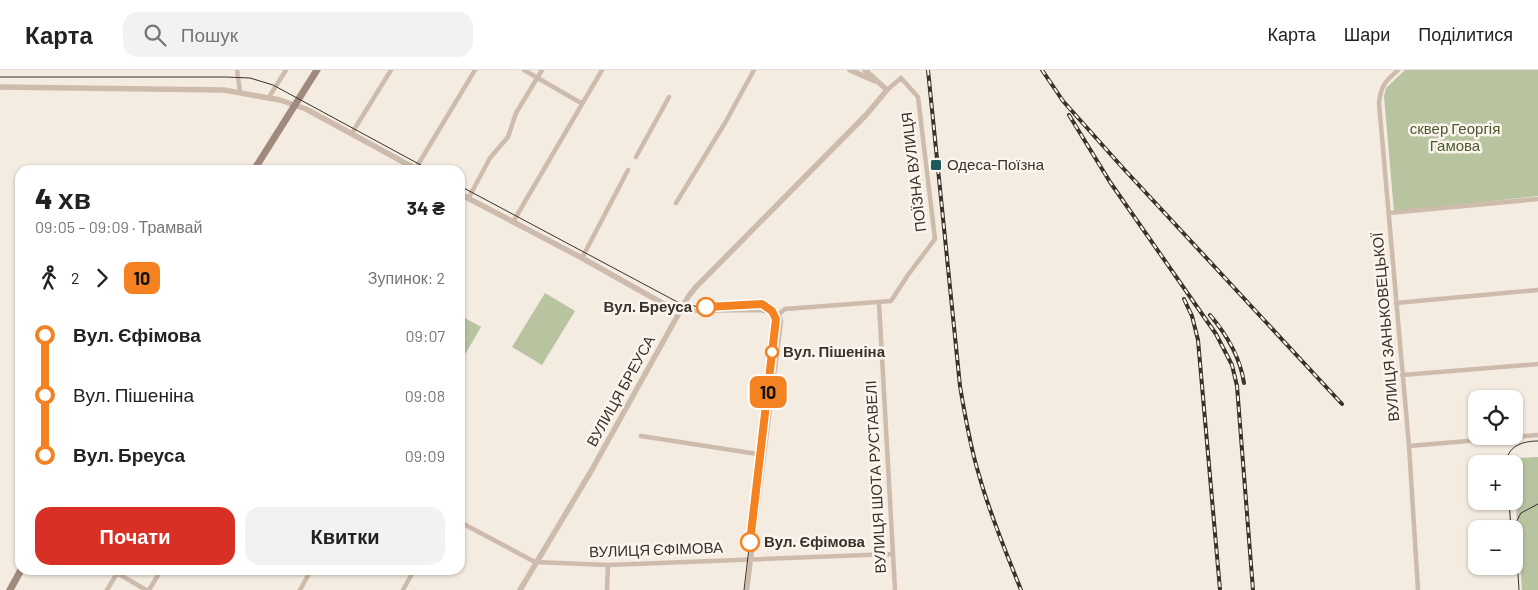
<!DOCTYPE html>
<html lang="uk">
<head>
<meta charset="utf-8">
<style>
	:root { --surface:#fff; --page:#f2f2f2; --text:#222; --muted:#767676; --line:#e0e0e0; --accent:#d93025 }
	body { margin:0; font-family:Barlow,sans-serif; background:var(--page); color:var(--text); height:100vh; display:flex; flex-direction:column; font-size:19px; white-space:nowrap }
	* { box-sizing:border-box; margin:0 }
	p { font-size:16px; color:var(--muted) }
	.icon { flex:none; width:28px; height:28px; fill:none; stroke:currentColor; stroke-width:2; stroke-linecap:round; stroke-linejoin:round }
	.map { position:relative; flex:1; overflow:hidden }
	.panel { position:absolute; left:15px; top:95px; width:450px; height:410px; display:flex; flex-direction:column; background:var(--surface); border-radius:15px; box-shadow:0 1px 4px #0004 }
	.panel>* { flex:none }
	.badge { padding:0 10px; border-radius:8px; font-size:18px; line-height:32px }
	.controls { position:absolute; left:1468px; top:320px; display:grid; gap:10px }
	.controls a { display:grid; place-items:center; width:55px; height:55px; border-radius:10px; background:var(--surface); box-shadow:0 1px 4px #0004; font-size:25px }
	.map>.badge { position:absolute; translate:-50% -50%; box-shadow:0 0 0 2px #fff }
	.legs { display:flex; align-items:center; gap:8px; height:55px; padding:0 20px; font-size:16px }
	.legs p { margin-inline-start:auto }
	.summary { display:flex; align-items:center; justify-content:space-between; height:85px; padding:0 20px }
	h1 { font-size:28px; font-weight:800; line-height:38px }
	.button { display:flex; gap:10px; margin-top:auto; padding:10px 20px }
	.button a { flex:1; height:58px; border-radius:15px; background:var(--accent); color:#fff; font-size:20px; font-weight:800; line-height:58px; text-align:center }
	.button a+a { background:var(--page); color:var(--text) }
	ul { padding:0 20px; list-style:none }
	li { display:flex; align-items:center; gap:18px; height:60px; font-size:19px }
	li i { display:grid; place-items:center; width:8px; height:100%; margin:0 6px; background:currentColor }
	li i::after { content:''; width:12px; height:12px; margin:-6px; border:4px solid; border-radius:50%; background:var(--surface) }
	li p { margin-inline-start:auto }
	li:first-child i { background:linear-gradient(#0000 50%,currentColor 0) }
	li:last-child i { background:linear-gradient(currentColor 50%,#0000 0) }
	header { display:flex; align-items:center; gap:30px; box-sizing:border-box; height:70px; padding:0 25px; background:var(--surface); border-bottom:1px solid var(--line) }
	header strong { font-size:24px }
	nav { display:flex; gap:28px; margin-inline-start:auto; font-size:18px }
	.search { width:350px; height:45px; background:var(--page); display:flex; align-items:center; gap:12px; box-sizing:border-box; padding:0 18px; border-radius:15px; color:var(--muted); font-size:19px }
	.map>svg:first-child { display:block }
	.green { fill:#b8c4a0 }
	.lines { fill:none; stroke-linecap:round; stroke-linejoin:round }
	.minor { stroke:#cdbbac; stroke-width:4.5 }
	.tertiary { stroke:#cdbbac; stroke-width:5.5 }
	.secondary { stroke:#a18a7d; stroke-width:7 }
	.tram { stroke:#3b302b; stroke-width:1 }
	.rail-casing { stroke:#3b302b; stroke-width:4 }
	.rail { stroke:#fbf5ee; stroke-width:2; stroke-dasharray:5.5; stroke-linecap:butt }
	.line-1-casing { stroke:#fff; stroke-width:11 }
	.line-1 { stroke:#f58220; stroke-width:8 }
	.poi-dot { fill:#1f5a5e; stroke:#fbf5ee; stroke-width:2 }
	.stop-1-dot { fill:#fff; stroke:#f58220; stroke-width:2.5 }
	.labels { text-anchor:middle; stroke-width:5; stroke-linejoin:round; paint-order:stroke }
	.park-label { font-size:15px; fill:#4a5a2e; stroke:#fbf5ee }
	.poi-label { font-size:15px; fill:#3b302b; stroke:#fbf5ee; text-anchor:start }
	.street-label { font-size:15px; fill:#3b302b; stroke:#fbf5ee }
	.stop-label { font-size:15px; font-weight:bold; fill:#3b302b; stroke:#fbf5ee; text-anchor:start }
</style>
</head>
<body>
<header>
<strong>Карта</strong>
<div class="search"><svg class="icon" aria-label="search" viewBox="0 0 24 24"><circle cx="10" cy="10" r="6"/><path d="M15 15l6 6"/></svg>Пошук</div>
<nav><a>Карта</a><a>Шари</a><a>Поділитися</a></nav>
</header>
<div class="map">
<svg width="1538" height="520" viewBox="0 0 1538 520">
	<rect width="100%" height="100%" fill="#f4ebe1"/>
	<path class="green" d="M1405,0H1538V126L1394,142L1384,26L1386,18Z
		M545,223L575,241L542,295L512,277Z
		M465,248L481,257L463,288L460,286V257Z
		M1538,387V520H1522L1513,394L1518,388Z"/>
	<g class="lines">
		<path class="minor" d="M237,0L240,22
			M524,0L581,33
			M1398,0C1385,12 1381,15 1379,33L1409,376L1418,520
			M269,27L286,0
			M352,63L391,0
			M636,87L669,27
			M416,98L475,0
			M468,129L490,88L508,67L516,43L542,0
			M676,133L725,53L754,0
			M1389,143L1538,129
			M513,152L602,0
			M582,188L628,100
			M879,233L895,520
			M1396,233L1538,220
			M680,241L759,240L779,244L785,239L891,231L908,205L935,169L918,27L901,8L887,20
			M1402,305L1538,294
			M641,366L764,385
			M1409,376L1538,365
			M460,452L535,492L608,495L892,484
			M112,500L146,520
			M107,520L119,500
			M149,520L161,500
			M300,520L311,500
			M403,520L414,500
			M607,520L608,495
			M747,520L781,251L779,244"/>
		<path class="tertiary" d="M850,0L875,11
			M0,17L224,20L280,30L306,39L418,100
			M460,124L582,188L671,238L680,241
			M520,520L590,403L688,227L695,218L866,45L887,20L865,0"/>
		<path class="secondary" d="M254,100L317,0
			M10,520L21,500"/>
		<path class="tram" d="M0,7H226L250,8L273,15L430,100
			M460,116L683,235L706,237L762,235L773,241L776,252L744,520
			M1506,394C1507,376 1522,371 1538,371
			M1509,431L1511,459
			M1519,520L1515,454L1521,443L1538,434"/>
		<g class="rail-casing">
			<path id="rail" d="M928,0L960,316C965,346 970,376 979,405C990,445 1006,482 1021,520
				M1042,0L1063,31L1122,97L1342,334
				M1069,45L1110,112L1216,264L1232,295L1237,316L1253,520
				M1184,229L1192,246L1198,270L1220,520
				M1210,245C1227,265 1240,286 1244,313"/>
		</g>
		<use href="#rail" class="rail"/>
	</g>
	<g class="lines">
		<g class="line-1-casing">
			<path id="line-1" d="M706,237L762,234L772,241L776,249L750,472"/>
		</g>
		<use href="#line-1" class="line-1"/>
	</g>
	<rect class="poi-dot" x="930" y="89" width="12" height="12" rx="2.5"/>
	<g class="stop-1-dot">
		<circle cx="706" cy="237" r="9"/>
		<circle cx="772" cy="282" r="6"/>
		<circle cx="750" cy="472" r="9"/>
	</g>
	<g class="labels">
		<g class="park-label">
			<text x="1455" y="64">сквер Георгія<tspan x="1455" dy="17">Гамова</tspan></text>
		</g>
		<g class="poi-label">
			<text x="947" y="100">Одеса-Поїзна</text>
		</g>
		<g class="street-label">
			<text transform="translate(914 102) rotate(-97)" y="5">ПОЇЗНА ВУЛИЦЯ</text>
			<text transform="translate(1386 257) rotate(-95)" y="5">ВУЛИЦЯ ЗАНЬКОВЕЦЬКОЇ</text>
			<text transform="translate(621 321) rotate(-61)" y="5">ВУЛИЦЯ БРЕУСА</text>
			<text transform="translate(876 407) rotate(-93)" y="5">ВУЛИЦЯ ШОТА РУСТАВЕЛІ</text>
			<text transform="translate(656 480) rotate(-2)" y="5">ВУЛИЦЯ ЄФІМОВА</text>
		</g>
		<g class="stop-label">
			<text x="692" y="242" text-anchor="end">Вул. Бреуса</text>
			<text x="783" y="287">Вул. Пішеніна</text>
			<text x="764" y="477">Вул. Єфімова</text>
		</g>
	</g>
</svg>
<div class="controls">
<a><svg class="icon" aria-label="locate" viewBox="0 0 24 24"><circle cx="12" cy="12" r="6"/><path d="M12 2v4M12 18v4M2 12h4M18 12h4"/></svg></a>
<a>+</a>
<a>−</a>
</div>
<b class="badge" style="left:768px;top:322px;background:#f58220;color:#111">10</b>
<section class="panel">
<div class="summary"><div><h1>4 хв</h1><p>09:05 – 09:09 · Трамвай</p></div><b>34 ₴</b></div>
<div class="legs"><svg class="icon" aria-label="walk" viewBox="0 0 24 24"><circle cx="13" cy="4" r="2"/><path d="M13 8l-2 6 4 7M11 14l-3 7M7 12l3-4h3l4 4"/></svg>2<svg class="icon" aria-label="forward" viewBox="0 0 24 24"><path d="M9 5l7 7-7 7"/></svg><b class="badge" style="background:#f58220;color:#111">10</b><p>Зупинок: 2</p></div>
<ul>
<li><i style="color:#f58220"></i><b>Вул. Єфімова</b><p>09:07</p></li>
<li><i style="color:#f58220"></i><span>Вул. Пішеніна</span><p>09:08</p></li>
<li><i style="color:#f58220"></i><b>Вул. Бреуса</b><p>09:09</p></li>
</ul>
<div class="button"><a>Почати</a><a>Квитки</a></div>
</section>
</div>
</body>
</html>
